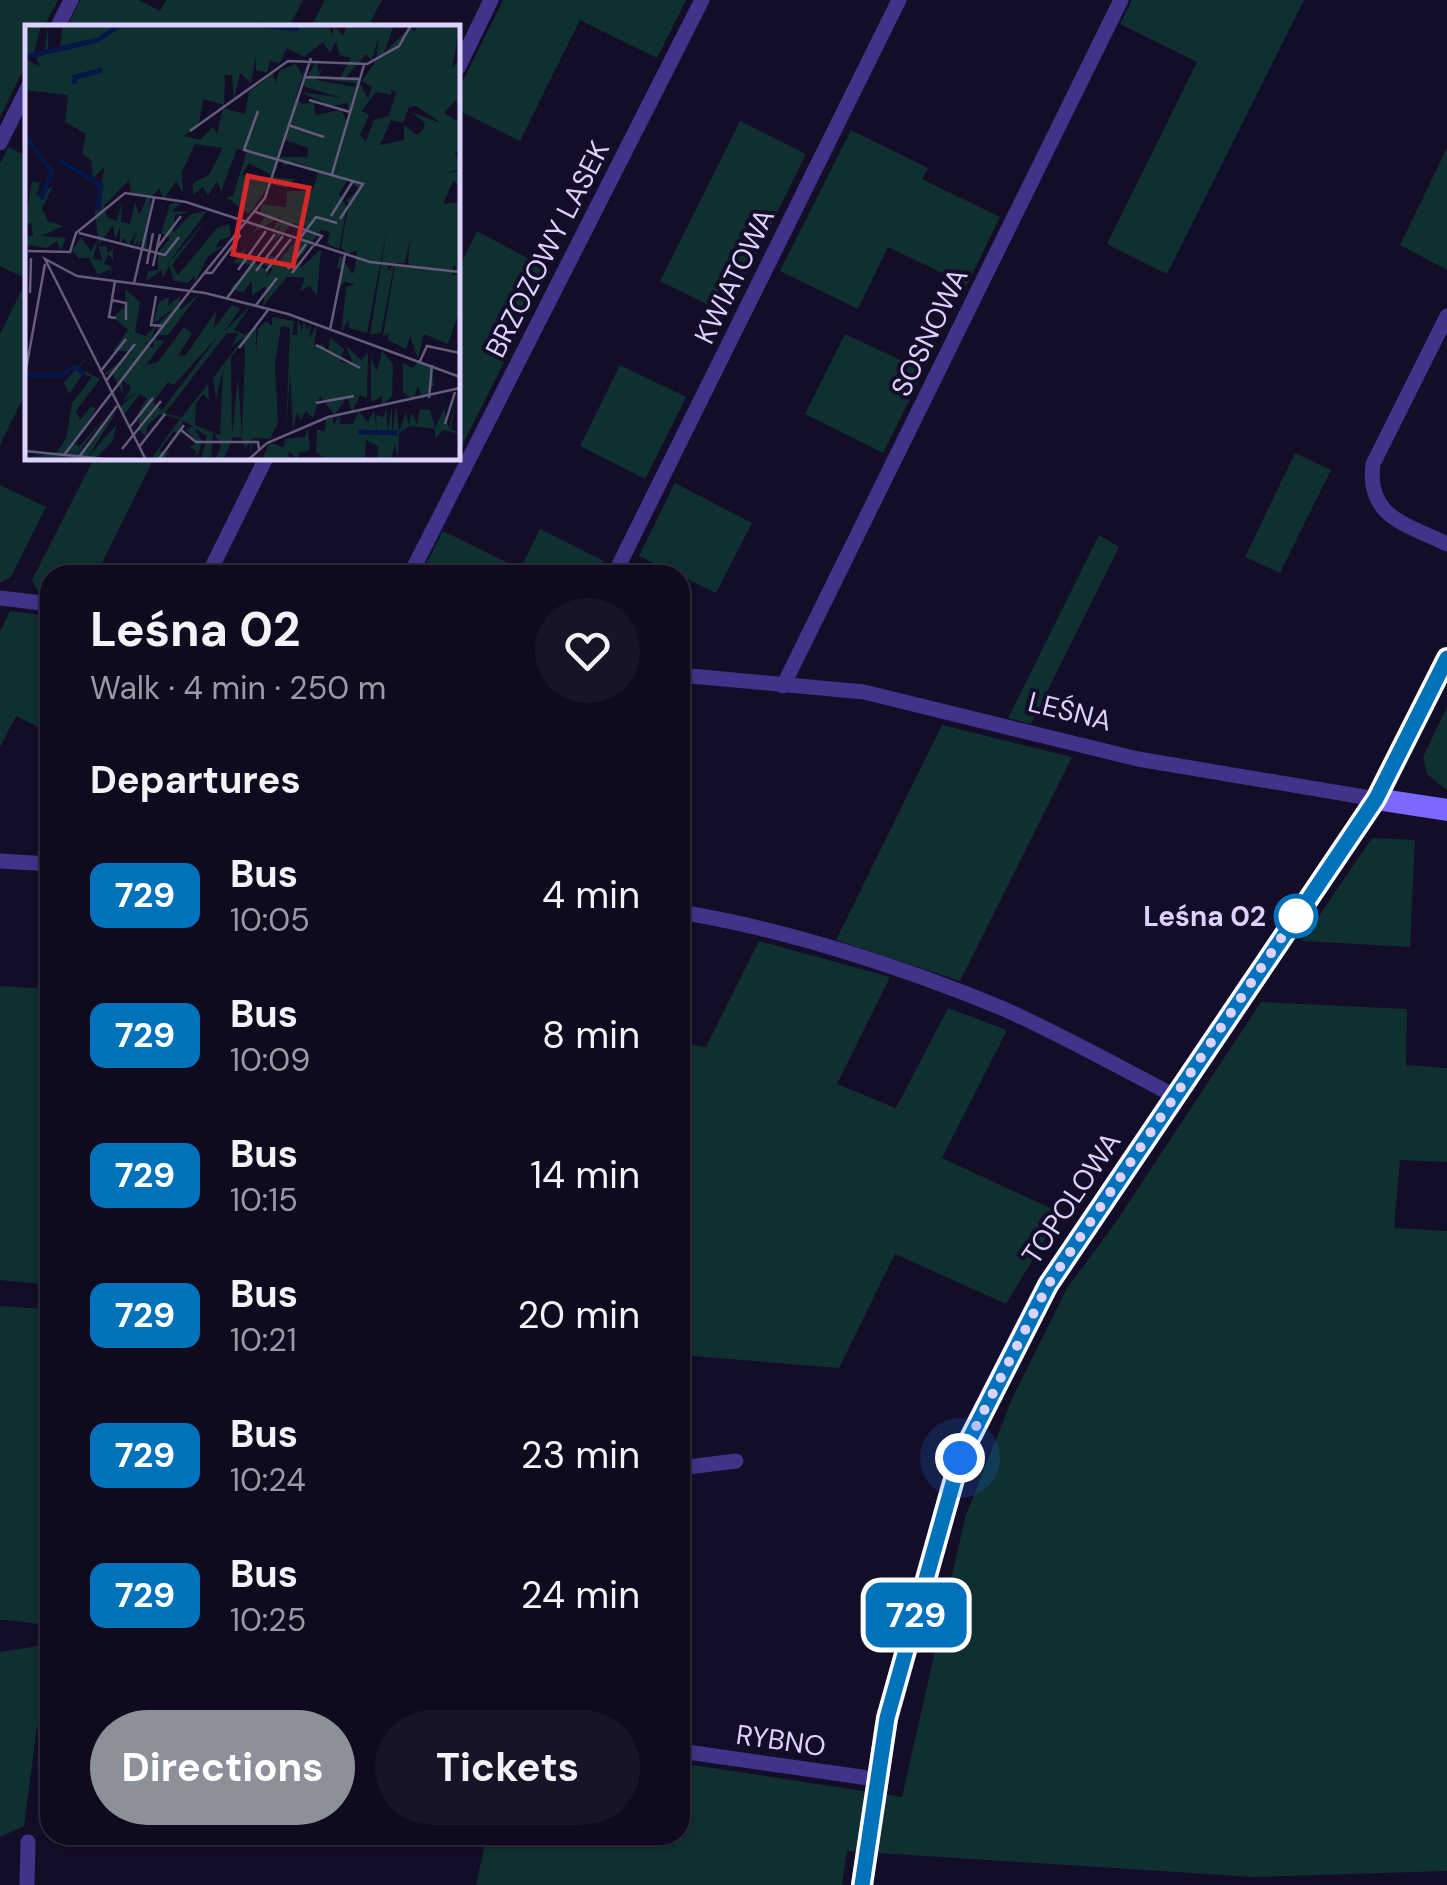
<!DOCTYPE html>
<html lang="en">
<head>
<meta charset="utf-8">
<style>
	:root { --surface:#0f0a1d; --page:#181326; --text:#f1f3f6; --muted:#9b9aa4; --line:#2f2b3b; --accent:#8c9099 }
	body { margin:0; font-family:"DM Sans",sans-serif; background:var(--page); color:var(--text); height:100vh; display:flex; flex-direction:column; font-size:38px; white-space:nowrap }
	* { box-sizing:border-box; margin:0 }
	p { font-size:32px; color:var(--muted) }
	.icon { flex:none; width:55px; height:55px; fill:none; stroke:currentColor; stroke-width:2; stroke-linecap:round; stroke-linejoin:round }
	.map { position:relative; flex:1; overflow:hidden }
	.panel { position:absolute; left:40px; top:565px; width:650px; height:1280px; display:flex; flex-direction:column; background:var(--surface); border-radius:30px; box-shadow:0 2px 8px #0004,0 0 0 2px var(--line) }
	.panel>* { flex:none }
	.badge { padding:0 20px; border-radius:15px; font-size:35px; line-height:65px }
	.you { position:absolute; width:50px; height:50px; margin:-25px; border:8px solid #fff; border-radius:50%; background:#1a73e8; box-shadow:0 0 0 15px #1a73e833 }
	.map>.badge { position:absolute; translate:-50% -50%; box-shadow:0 0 0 5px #fff }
	h2 { padding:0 50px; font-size:38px; line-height:90px }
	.round { display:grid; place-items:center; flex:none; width:105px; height:105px; border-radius:52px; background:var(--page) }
	.overview { display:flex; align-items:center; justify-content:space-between; height:170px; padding:0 50px }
	h1 { font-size:48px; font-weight:700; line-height:75px }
	.button { display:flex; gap:20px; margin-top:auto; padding:20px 50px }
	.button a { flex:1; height:115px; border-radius:60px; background:var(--accent); color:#fff; font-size:40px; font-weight:700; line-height:115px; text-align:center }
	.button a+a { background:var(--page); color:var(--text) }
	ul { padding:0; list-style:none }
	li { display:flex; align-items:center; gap:30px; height:140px; padding:0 50px }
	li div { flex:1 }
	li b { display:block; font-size:38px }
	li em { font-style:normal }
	li .badge { min-width:110px; font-weight:700; text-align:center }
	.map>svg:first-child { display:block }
	.green { fill:#0f2f31 }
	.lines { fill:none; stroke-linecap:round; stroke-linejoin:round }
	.street { stroke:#3f338a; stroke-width:15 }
	.secondary { stroke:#7b69ff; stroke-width:22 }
	.line-casing { stroke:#fff; stroke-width:22 }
	.line { stroke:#0072bc; stroke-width:15 }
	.walk { stroke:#dcd2ff; stroke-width:10; stroke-dasharray:0 18 }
	.stop-dot { fill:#fff; stroke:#0072bc; stroke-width:5 }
	.labels { text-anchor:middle; stroke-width:8; stroke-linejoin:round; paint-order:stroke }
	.street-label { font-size:28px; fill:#dcd2ff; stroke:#140d27 }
	.stop-label { font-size:28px; font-weight:bold; fill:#dcd2ff; stroke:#140d27; text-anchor:end }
	.inset-river { fill:none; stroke:#051747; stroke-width:5 }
	.inset-road { fill:none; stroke:#645c7d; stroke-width:2.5 }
	.view { fill:#d62828; fill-opacity:0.15; stroke:#d62828; stroke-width:5 }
	.inset-edge { fill:none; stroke:#dcd2ff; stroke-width:5 }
</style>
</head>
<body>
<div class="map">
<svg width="1447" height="1885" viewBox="0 0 1447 1885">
	<rect width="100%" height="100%" fill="#140d27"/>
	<path class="green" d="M0,0H58L44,27L28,28L27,62L0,117Z
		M80,0H139L160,11L166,0H303L289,27H67Z
		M325,0H382L368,27H311Z
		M503,0H686L657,58L580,20L520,141L458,110V91Z
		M1132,0H1304L1167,274L1107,244L1197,62L1120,24Z
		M740,121L806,154L727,314L660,281Z
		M851,130L928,168L922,179L1000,217L967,285L888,247L858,309L780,271Z
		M8,147L27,156V390L0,445V334L27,279L0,266V164Z
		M1447,148V270L1400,245Z
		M477,231L550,270L458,454V270Z
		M845,334L924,371L883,453L805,414Z
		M620,365L686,397L645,479L580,446Z
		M1295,453L1331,470L1280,573L1245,557Z
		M94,458H154L96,575H50V593L38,592L32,580Z
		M675,483L752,523L716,593L639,556Z
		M0,485L46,507L11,577L0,583Z
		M540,529L604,561L597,575H420L443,531L520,569Z
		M1099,535L1119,547L1031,724L1008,718Z
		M10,611L50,616V733L16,716L0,747V632Z
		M1447,707V790L1427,774L1423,757Z
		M942,725L1072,757L960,981L836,940Z
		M1372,838L1415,840L1410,947L1302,941Z
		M759,941L890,977L837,1084L896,1108L948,1008L1007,1030L942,1158L1061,1213L1006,1304L895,1254L839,1368L680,1355V1042L706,1047Z
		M0,986L50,989V1285L0,1280Z
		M1261,1002L1407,1009L1406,1065L1447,1068V1162L1400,1160L1394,1228L1447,1231V1871L1254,1877L847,1851L842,1885H476L487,1835H680V1763L902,1797L965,1518L1011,1401L1067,1288L1116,1222Z
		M0,1306L44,1309L50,1315V1624C32,1625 18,1620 0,1620Z
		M50,1644V1726L37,1727L24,1826L0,1837V1652Z"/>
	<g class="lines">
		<path class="street" d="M57,28L71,0
			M458,68L491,0
			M0,143L28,87
			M1447,316L1373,464C1366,518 1407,524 1447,544
			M208,575L266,458
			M410,575L702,0
			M614,575L899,0
			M0,598L50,604
			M680,675L864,692L1138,759L1376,799L1447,658
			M783,686L1121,0
			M0,861L50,864
			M680,912C785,929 906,968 1004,1009C1062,1035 1119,1067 1175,1096
			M680,1468L736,1461
			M680,1751L876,1779
			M27,1885L28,1842"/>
		<path class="secondary" d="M862,1885L887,1719L960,1457L1048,1285L1376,799L1447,810"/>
	</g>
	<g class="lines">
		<g class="line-casing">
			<path id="line" d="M862,1885L887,1718L960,1458L1048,1285L1376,799L1447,658"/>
		</g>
		<use href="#line" class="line"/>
		<path class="walk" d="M960,1458L1048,1285L1296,916"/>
	</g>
	<circle class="stop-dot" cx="1296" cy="916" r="20"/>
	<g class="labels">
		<g class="street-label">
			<text transform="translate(547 249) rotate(-63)" y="10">BRZOZOWY LASEK</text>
			<text transform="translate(734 276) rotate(-64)" y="10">KWIATOWA</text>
			<text transform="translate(929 332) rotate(-64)" y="10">SOSNOWA</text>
			<text transform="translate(1070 711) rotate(14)" y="10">LEŚNA</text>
			<text transform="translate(1071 1198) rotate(-56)" y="10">TOPOLOWA</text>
			<text transform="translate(781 1740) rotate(8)" y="10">RYBNO</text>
		</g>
		<g class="stop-label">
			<text x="1266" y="926">Leśna 02</text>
		</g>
	</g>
	<g transform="translate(25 25)">
		<rect width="435" height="435" fill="#140d27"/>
		<path d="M0,0H16L9,29L20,26L23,0V26L35,23L38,0H303L308,10V0L318,10L322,0H369L359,28L385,2L390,7L391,0H435L427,44L435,33V86L431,75L419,88L432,96L435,90V127H430L435,144L421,148L435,146L434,160L428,156L418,179L435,177V239L432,246L429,239L427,251L435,247V284L423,319L399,309L393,334L385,311L381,324L363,315L364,308L358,311L370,240L390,241L383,239L385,213L380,238L363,239V246L369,240L356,308L345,310L362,203L342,308L324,303L323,295L316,309L321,262L330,259L319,257L314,264L318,244L312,243L315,229L327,249L330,244L332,225L321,230L316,222L324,179L321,176L334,164L323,154L314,169L322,182L314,224L302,219L305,207L296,205L270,239L277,242L296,224L292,271L285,261L275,266L280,253L271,252H262L238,281L241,261L227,271V256L218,267L205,264L227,240L208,238L222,220L219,229L243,247L241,253L248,244L237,239L241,233L248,231L252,239L281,202L268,198L250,215L256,200L246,207L256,191L226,209L242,190H235L237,179L261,182L262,166H287L294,146L270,137L259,141L255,132H282L283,123L260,115L261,106L248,151L224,138L217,150L270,154L262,163L245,159L224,189L201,172L208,171L222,125L212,124L196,167L192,156L183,171L178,162L168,170V158L184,150L198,123L170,119L157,147L158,168L151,156L139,174L134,164L126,172L121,226L116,216L112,224L113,215L108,222L111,207L103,221L99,213L95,219V203L90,214L88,200L74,220L70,188L80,141L68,154L66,135L57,129L61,109L40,97L43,70L0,65V33L15,42L11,31H0ZM354,11L351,35L337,56L347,62L343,74L332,52L320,53L341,29L347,35ZM311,16L315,30L326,33L315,53L304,55L331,58V62L291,55L299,42L293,47L292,35L277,61L317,73L275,67L307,81L323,78V99L316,85L290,90L289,77L277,79L271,71L282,39L277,50L271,39L255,45L250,58L248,48L224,67L220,89L198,83L192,109L188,102L175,115L159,111L174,99L178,74L199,80L200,50H207L209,74L215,48L226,58L231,32V45L242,48L245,35L254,39L262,23L279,32L298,17L305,28ZM366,64L371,67L364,91L349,95L341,116L335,110L344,90L337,86L351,67L367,70ZM391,81L416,98L386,87L400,98L398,105L392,110L379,100V115L355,120L366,95L378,98L384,82ZM104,155L106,168L122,172L114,190L110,177L105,199L96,197L97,177L92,196L82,192L79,181ZM7,156L15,158L11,172L28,161L17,184L23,196L38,201L16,211L41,213L35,226L32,216L22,223L1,220L0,212L8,211L6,198L0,199ZM157,177L147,186L164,187L150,190L148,208L166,189L182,186L142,240L182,194L147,240L153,250L192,203L204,199L206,211L195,215L190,223L198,221L183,231L169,259L170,251L162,258L149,256L144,241L137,254V245L121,256L123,246L133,245V228L145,213L136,208L145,179ZM56,212L66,226L73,214L68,234L78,235L73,222L81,221L83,228L88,223V235L83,229L79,239L86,241L87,252L85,244L73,250L64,233H53L47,225ZM100,264L115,277L110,307L120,311L131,301L125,317L119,318L128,323L129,314L139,316L121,340L133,337L159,302L167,308L153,331L161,330L191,286L189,303L207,280L215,284L200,306L226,280L209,305L220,310L231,301V329L233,304L241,296L247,301V292L269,296L267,310H272L273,293L277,307L279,295L282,305L286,298L284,314L292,300L289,320L298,319L303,328L305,312L319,324L315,337L328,339L321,321L336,335L343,328L342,373L335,370L327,387L322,372L310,390L295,371L288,393L281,386L276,395L272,387L268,405L265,347L261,409L265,303L256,301L250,339L253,398L245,414L228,413L225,432L226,413L220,424L217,413L208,412L199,434L191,433L196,421L188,406L186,435H176L182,411L170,404L177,416L174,427L166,435L172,426L164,422L173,417L161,405L168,401L158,396L153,408L160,414L149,406L134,426L144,427L140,433L125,435L155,394L135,389L122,401L121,412L114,405V386L122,374L115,369L98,391L94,383L113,366L99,376L106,362L97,355L98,369L87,348L78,350L108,326H88L103,305L88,292L101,281ZM202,308H213L207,321L219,312L188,353L191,374L198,345L195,410L170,400L171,378L178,369L184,375L183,359L156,393L140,388ZM195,309L137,385H136L128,377L143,357L149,360ZM219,316L220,328L217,411L213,353L207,410L206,332ZM174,269L143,310H132L133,299L148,284L128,299L134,277L144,272L143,281L155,271V285ZM357,326L368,339L367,371L357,381V371L347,377L346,370V332L352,347ZM65,328L54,343L75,354L51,386L55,395L66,381L71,384L49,418L54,422L81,391L50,432L93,384L63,432L92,399L87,417L71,433L86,435H0V426L4,432L31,428L41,414L47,378L67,352L58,349L44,369L39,358ZM393,336L406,340L409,360L398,374L393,361L388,376L378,367V338L388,343ZM430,378L426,405L434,407L435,387V409L418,405L410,414V404L385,401L374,408L373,435L370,419L366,435H352L353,421L341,415L340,435H302L291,427L292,404L300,407L301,394L308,392V401L314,391L315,399H328L334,387L343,397L349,385L352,407L351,390L359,392L361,383L363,405L367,381V410L371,380L374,407L381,387L384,401L386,387L392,399L395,384L405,385L410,403L419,383L424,404ZM283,402L285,425L273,428V435L264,426L263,435H237L244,418L259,422L260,414L280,412Z" fill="#0f2f31" fill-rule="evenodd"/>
		<path class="inset-river" d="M233,0L274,4M0,32L73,15L95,0M49,59L50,52L77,45M0,111L27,147L16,174M35,136L76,160L73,185M2,350H37L50,342L59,349M333,407L373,408"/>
		<path class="inset-road" d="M279,52L334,54M284,75L325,87M233,86L219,125L338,159L315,194M263,100L299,112M165,106L263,36L342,39L374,21L386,0M307,149L339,40M228,186L297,211L289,221M306,191L328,156M54,208L140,230L154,212M273,216L291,192L312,198M132,223L156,191M3,226L45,227L51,208L100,168L161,177L345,237L435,247M122,239L128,208M128,241L135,209M263,244L281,219M213,245L241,206M231,246L258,211M241,246L266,214M179,248H187L215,211L211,205M267,248L288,221M90,256L84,292L91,293M109,258L129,173M165,266L240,173L286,33M5,268L6,233M131,271L126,300L138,301M202,273L250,209M86,275L101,278V295M231,280L252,253M305,305L320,230M291,320L335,343M214,323L243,285M395,336L402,321L435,328M75,347L101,314M0,350L20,239M81,356L110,319M404,373L407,340M291,378L329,371M420,399L430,367M105,402L128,373M156,405L171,417H233L234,424M114,422L140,389M97,424L136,376M0,426L90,435M39,430L165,266M54,432L92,381M134,434L159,400M121,435L20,234L52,251L180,268L263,289L435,352M223,435L242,418L303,392L435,363"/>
		<path class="view" d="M223,151L284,163L268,241L208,229Z"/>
		<rect width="435" height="435" class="inset-edge"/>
	</g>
</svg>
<div class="you" style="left:960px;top:1458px"></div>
<b class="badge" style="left:916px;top:1615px;background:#0072bc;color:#fff">729</b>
<section class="panel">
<div class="overview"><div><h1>Leśna 02</h1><p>Walk · 4 min · 250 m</p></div><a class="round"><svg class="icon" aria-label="heart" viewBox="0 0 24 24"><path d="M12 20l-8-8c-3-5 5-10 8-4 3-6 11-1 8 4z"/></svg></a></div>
<h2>Departures</h2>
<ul>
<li><span class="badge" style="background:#0072bc;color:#fff">729</span><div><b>Bus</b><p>10:05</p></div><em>4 min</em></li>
<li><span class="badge" style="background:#0072bc;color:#fff">729</span><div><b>Bus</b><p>10:09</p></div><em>8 min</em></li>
<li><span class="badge" style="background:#0072bc;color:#fff">729</span><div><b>Bus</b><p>10:15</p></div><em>14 min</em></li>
<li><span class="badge" style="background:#0072bc;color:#fff">729</span><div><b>Bus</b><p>10:21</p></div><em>20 min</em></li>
<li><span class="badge" style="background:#0072bc;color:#fff">729</span><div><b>Bus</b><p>10:24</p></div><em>23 min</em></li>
<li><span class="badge" style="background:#0072bc;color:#fff">729</span><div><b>Bus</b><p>10:25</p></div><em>24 min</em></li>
</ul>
<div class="button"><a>Directions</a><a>Tickets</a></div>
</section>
</div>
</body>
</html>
